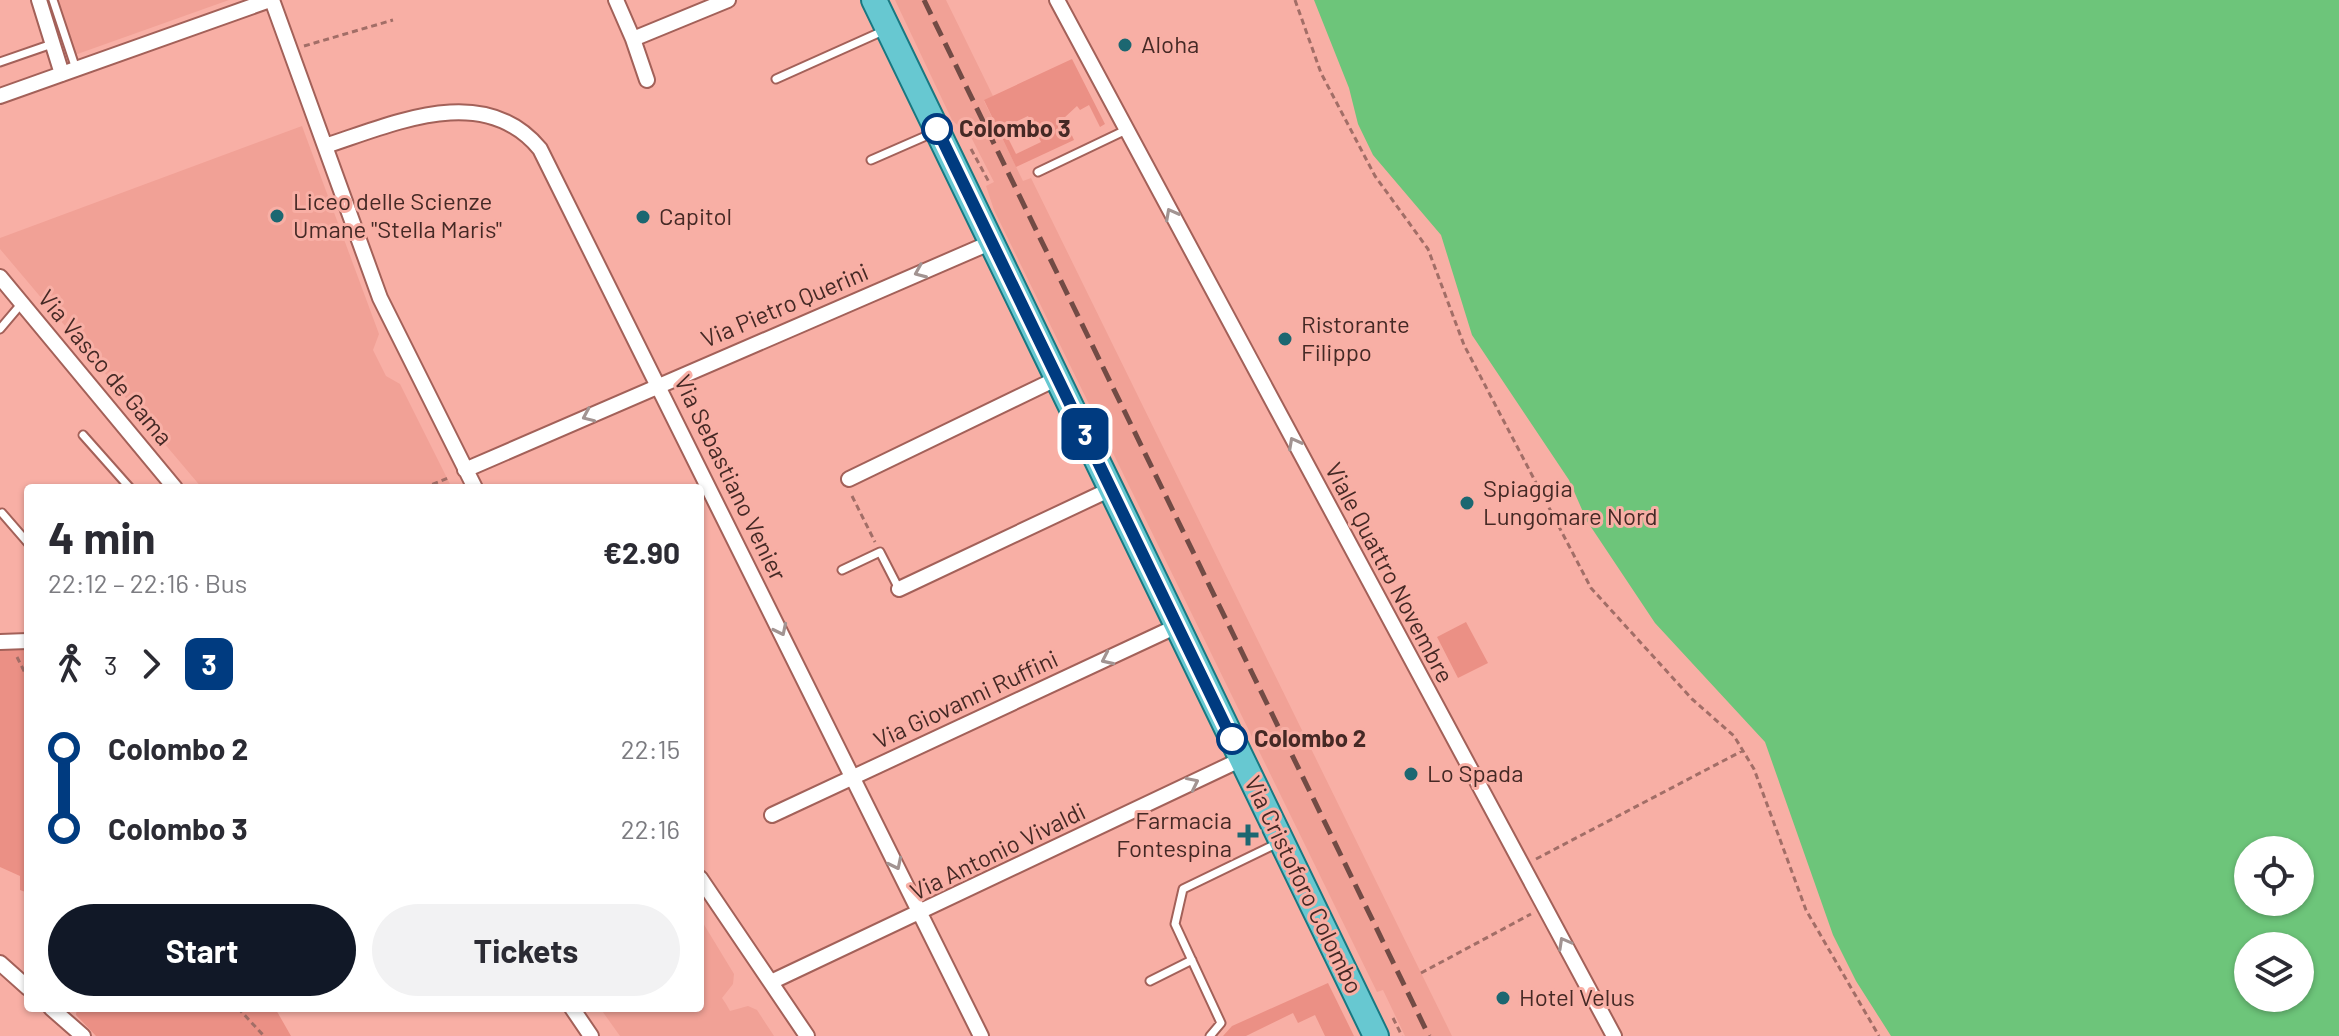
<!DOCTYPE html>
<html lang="en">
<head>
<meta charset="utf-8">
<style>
	:root { --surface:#fff; --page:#f2f2f3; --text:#2b2b33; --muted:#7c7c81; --accent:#111827 }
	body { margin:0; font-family:Barlow,sans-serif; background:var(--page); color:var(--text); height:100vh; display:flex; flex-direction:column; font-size:30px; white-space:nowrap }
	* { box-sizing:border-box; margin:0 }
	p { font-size:26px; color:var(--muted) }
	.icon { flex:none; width:44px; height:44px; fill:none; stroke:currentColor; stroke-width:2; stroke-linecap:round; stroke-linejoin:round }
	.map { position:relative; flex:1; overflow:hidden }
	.panel { position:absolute; left:24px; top:484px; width:680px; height:528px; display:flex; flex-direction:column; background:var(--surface); border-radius:8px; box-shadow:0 2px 6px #0004 }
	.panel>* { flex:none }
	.badge { padding:0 16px; border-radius:12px; font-size:28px; line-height:52px }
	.controls { position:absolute; left:2234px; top:836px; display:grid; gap:16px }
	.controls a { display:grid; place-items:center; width:80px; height:80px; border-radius:50%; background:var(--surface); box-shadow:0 2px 6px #0004; font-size:40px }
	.map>.badge { position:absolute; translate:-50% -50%; box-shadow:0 0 0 4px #fff }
	.legs { display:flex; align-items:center; gap:12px; height:88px; padding:0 24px; font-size:26px }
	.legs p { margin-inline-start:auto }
	.head { display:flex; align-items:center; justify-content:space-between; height:136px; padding:0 24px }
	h1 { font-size:44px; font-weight:700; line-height:60px }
	.action { display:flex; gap:16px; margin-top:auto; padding:16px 24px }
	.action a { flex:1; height:92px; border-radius:48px; background:var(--accent); color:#fff; font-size:32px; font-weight:700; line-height:92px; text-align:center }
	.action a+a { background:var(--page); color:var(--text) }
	ul { padding:0 24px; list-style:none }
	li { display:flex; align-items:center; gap:28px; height:80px; font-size:30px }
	li i { display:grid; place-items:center; width:12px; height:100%; margin:0 10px; background:currentColor }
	li i::after { content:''; width:20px; height:20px; margin:-10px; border:6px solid; border-radius:50%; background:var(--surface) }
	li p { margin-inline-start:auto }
	li:first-child i { background:linear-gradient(#0000 50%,currentColor 0) }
	li:last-child i { background:linear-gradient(currentColor 50%,#0000 0) }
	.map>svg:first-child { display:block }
	.built { fill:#f1a196 }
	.green { fill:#eb9085; fill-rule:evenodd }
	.water { fill:#6dc57a; fill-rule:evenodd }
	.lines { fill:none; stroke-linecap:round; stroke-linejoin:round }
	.lane-casing { stroke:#a36159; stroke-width:11 }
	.street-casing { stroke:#a36159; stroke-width:18 }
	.primary-casing { stroke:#197881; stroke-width:28 }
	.path { stroke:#a26e67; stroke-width:3; stroke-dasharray:6 4; stroke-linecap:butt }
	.lane { stroke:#fff; stroke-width:7 }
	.street { stroke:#fff; stroke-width:14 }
	.primary { stroke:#67c8d1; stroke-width:24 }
	.rail { stroke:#724b45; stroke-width:5; stroke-dasharray:16 8; stroke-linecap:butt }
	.oneway { stroke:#a29492 }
	.line-1-casing { stroke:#fff; stroke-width:18 }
	.line-1 { stroke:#003b80; stroke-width:12 }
	.poi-dot { fill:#1c6771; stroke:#f8afa5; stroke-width:3 }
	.stop-1-dot { fill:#fff; stroke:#003b80; stroke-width:4 }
	.labels { text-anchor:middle; stroke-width:6; stroke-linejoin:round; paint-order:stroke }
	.poi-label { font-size:24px; fill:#452925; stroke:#f8afa5; text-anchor:start }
	.stop-label { font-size:24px; font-weight:bold; fill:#452925; stroke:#f8afa5; text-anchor:start }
	.street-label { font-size:24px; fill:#452925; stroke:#f8afa5 }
</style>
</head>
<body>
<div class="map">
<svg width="2339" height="1036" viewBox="0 0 2339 1036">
	<rect width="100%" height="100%" fill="#f8afa5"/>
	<path class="built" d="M50,0H229L69,57Z
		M895,0H946L993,96L984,101L1023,181L1031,178L1452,1036H1405L1383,990L1377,992L994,210L986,186L994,182L972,139L952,120Z
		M302,126L379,334L373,350L386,376L400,384L452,488H202L0,249V238Z
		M700,918L734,974L733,984L722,998L726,1004L730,1011L748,1006L757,1010L774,1036H620L600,1008H700Z"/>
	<path class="green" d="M1072,59L1105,124L1100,127L1089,105L1080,110L1077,106L1064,118L1074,140L1016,167L984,100ZM1028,116L1041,142L1016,154L1003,128Z
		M1466,622L1488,663L1458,678L1437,637Z
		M22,647L28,655V893L20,890V876L0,867V649Z
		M1328,983L1354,1036H1325L1315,1015L1298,1023L1293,1013L1246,1036H1223L1232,1026Z
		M77,1008H275L291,1036H96L76,1015Z"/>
	<path class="water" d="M1314,0H2339V1036H1891L1856,981L1833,935L1765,742L1655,623L1587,521L1569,480L1472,335L1441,235L1373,155L1358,124L1349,88ZM2248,850H2300V902H2248ZM2248,946H2300V998H2248Z"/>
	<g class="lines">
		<g class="lane-casing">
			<path id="lane" d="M53,0L76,69
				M0,62L52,44
				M776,79L883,31
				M871,160L935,132
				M1038,172L1126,130
				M0,329L22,303
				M83,435L130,488
				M2,513L28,543
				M842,570L880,552L899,589
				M1150,981L1192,960
				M1210,1036L1221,1023L1175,924L1183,889L1276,844"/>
		</g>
		<g class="street-casing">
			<path id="street" d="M39,0L62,74
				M272,0L380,298L475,488
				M616,0L633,39L728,0
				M1057,0L1614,1036
				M633,39L647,80
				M0,96L270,0
				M325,146C393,124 484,81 540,149L981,1036
				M0,277L175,488
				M465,470L992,242
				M849,479L1058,378
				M899,589L1111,489
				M0,642L28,641
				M772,815L1177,626
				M700,878L807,1036
				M0,963L28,988
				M771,982L1242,759
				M51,1008L83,1036
				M572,1008L591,1036"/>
		</g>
		<g class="primary-casing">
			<path id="primary" d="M874,0L1376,1036"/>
		</g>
		<path class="path" d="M1295,0L1321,73L1375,176L1428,249L1464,345L1591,588L1692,699L1734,736L1754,769L1806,910L1879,1036
			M304,46L393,20
			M971,149L990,184
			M423,488L448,478
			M852,496L875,542
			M17,657L28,679
			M1536,859L1742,751
			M1421,973L1531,914
			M238,1008L264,1036
			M1393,1018L1402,1036"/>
		<use href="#lane" class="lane"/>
		<use href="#street" class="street"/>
		<use href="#primary" class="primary"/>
		<path class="rail" d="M924,0L1429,1036"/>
	</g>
	<defs><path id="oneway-chevron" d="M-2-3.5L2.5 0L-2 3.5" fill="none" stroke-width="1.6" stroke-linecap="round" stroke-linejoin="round" transform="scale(2)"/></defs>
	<g class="oneway">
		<use href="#oneway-chevron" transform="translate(1171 214) rotate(-118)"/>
		<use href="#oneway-chevron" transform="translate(920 272) rotate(157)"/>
		<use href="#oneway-chevron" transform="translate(588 416) rotate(156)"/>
		<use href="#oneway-chevron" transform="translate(1294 443) rotate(-118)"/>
		<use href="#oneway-chevron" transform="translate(781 630) rotate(64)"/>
		<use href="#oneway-chevron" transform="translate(1107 659) rotate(155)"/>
		<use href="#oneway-chevron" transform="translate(1193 783) rotate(-26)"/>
		<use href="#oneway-chevron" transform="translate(896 864) rotate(64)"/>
		<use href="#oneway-chevron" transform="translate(1564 943) rotate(-119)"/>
	</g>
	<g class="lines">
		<g class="line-1-casing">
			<path id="line-1" d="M937,129L1232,739"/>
		</g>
		<use href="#line-1" class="line-1"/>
	</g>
	<g class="poi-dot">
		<circle cx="1125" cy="45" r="8"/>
		<circle cx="277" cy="216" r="8"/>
		<circle cx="643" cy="217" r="8"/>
		<circle cx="1285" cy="339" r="8"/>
		<circle cx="1467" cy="503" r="8"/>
		<circle cx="1411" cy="774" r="8"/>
		<path d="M1244 823h8v8h8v8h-8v8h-8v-8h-8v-8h8z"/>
		<circle cx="1503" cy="998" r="8"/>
	</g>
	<g class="stop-1-dot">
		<circle cx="937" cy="129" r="14"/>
		<circle cx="1232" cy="739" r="14"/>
	</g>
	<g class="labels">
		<g class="poi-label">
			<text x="1141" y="53">Aloha</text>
			<text x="293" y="210">Liceo delle Scienze<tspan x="293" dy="28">Umane "Stella Maris"</tspan></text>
			<text x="659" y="225">Capitol</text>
			<text x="1301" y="333">Ristorante<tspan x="1301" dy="28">Filippo</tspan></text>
			<text x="1483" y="497">Spiaggia<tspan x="1483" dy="28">Lungomare Nord</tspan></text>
			<text x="1427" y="782">Lo Spada</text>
			<text x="1232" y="829" text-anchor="end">Farmacia<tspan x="1232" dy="28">Fontespina</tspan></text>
			<text x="1519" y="1006">Hotel Velus</text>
		</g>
		<g class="stop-label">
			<text x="959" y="137">Colombo 3</text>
			<text x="1254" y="747">Colombo 2</text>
		</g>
		<g class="street-label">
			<text transform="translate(785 306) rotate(-23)" y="8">Via Pietro Querini</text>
			<text transform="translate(105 368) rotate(50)" y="8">Via Vasco de Gama</text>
			<text transform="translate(730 478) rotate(64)" y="8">Via Sebastiano Venier</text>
			<text transform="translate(1389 573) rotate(62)" y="8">Viale Quattro Novembre</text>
			<text transform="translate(966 700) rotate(-25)" y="8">Via Giovanni Ruffini</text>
			<text transform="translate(998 852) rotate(-26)" y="8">Via Antonio Vivaldi</text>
			<text transform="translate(1303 885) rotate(64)" y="8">Via Cristoforo Colombo</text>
		</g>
	</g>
</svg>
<div class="controls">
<a><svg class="icon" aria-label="locate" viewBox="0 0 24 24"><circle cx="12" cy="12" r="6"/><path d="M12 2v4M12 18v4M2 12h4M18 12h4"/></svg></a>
<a><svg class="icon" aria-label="layers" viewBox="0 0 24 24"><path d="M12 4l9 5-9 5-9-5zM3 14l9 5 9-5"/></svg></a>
</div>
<b class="badge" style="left:1085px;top:434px;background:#003b80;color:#fff">3</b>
<section class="panel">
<div class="head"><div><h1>4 min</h1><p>22:12 – 22:16 · Bus</p></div><b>€2.90</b></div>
<div class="legs"><svg class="icon" aria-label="walk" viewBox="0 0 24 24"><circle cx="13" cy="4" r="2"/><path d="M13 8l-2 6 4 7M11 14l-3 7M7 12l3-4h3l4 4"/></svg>3<svg class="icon" aria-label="forward" viewBox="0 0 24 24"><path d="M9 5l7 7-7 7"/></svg><b class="badge" style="background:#003b80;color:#fff">3</b></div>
<ul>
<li><i style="color:#003b80"></i><b>Colombo 2</b><p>22:15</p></li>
<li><i style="color:#003b80"></i><b>Colombo 3</b><p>22:16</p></li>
</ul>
<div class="action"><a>Start</a><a>Tickets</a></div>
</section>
</div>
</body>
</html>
